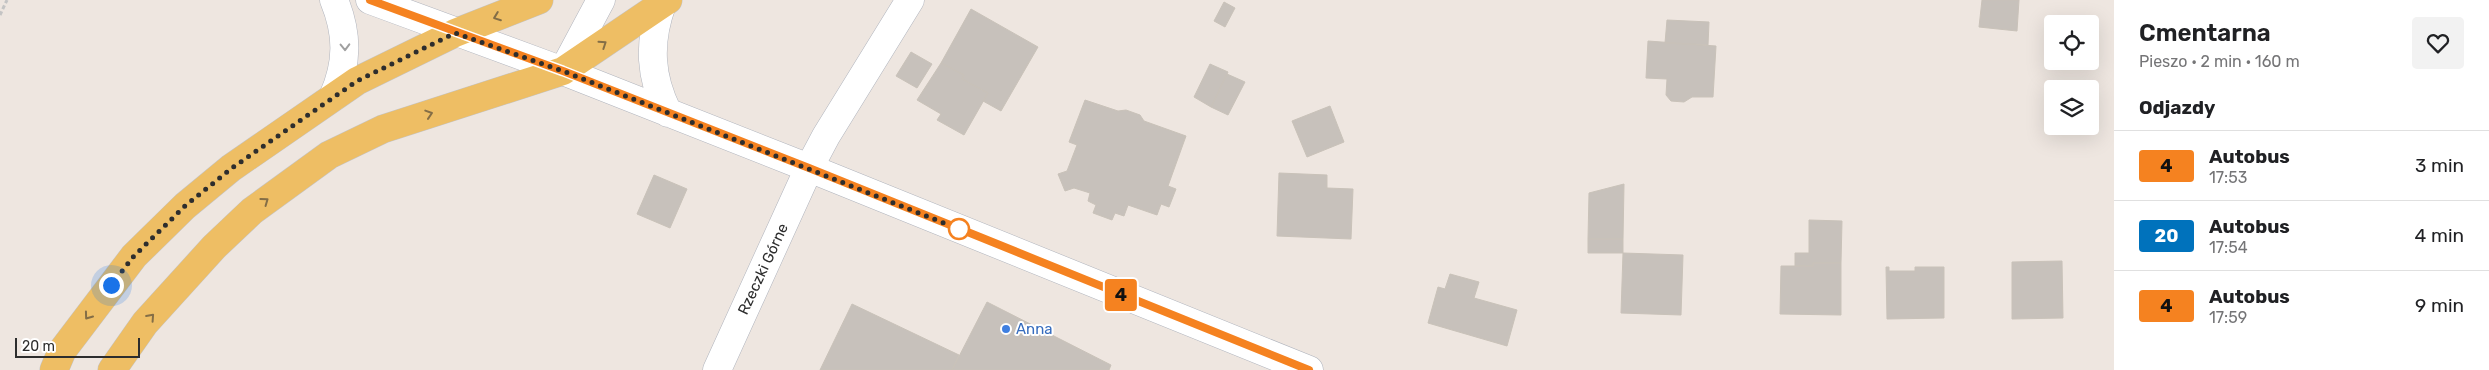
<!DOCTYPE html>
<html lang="pl">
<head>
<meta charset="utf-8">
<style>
	:root { --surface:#fff; --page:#f2f2f2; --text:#202124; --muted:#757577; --line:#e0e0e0 }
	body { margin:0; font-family:Rubik,sans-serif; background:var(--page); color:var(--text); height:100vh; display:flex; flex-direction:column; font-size:19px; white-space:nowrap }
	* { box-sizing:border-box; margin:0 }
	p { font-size:16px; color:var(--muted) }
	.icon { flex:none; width:28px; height:28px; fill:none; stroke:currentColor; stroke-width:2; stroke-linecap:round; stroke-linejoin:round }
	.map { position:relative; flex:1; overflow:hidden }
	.sheet { display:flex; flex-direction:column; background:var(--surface); width:375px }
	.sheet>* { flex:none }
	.badge { padding:0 10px; border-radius:4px; font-size:18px; line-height:32px }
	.fabs { position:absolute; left:2044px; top:15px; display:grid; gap:10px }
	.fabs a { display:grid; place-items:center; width:55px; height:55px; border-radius:5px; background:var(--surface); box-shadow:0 5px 20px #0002; font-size:25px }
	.scale { position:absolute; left:15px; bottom:12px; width:125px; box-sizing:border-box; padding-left:5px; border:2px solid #2d2d2d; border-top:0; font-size:14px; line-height:18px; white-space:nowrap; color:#2d2d2d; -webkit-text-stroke:4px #fff; paint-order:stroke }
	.you { position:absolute; width:25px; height:25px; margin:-12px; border:4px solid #fff; border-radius:50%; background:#1a73e8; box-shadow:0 0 0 8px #1a73e833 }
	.map>.badge { position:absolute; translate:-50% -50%; box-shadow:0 0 0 2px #fff }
	h2 { padding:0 25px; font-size:19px; line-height:45px }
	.round { display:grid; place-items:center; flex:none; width:52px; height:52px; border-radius:5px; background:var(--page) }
	.headline { display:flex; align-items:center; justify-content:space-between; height:85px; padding:0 25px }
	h1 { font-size:24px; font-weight:600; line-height:38px }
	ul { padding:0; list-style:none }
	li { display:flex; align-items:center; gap:15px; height:70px; padding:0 25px; border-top:1px solid var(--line) }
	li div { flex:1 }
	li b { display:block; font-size:19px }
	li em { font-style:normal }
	li .badge { min-width:55px; font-weight:700; text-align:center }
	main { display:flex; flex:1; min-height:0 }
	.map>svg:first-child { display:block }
	.building { fill:#c7c1bb; stroke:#c9c2b9 }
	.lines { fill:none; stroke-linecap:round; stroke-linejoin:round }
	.street-casing { stroke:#b0b4bd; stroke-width:29 }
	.secondary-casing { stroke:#b0b4bd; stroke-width:29 }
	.primary-casing { stroke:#c4c4c4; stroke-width:29 }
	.path { stroke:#c4c4c4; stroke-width:3; stroke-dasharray:4 2.5; stroke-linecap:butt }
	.street { stroke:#fff; stroke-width:28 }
	.secondary { stroke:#fff; stroke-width:28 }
	.primary { stroke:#eebe64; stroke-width:28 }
	.oneway { stroke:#846e46 }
	.oneway2 { stroke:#a0a0a0 }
	.line-casing { stroke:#fff; stroke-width:11 }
	.line { stroke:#f58220; stroke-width:8 }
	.walk { stroke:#2d2d2d; stroke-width:5; stroke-dasharray:0 9 }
	.stop-dot { fill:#fff; stroke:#f58220; stroke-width:2.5 }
	.shop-dot { fill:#3f7fe0; stroke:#fff; stroke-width:2 }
	.labels { text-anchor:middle; stroke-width:4; stroke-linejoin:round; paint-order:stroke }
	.street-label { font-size:15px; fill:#2d2d2d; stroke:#fff }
	.shop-label { font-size:15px; fill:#366cbe; stroke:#fff; text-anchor:start }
</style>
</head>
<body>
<main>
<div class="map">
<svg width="2114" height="370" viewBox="0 0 2114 370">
	<rect width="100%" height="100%" fill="#eee6e0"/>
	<path class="building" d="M1982,0H2019L2017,31L1979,27Z
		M1224,2L1235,8L1225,27L1214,21Z
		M971,9L1038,47L1001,111L983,101L988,93L962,79L964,75L941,63Z
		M1667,20L1709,22L1708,45L1665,43Z
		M1648,41L1716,46L1713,97H1692L1684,102L1671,101L1666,95L1667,79L1646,78Z
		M911,52L932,64L917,88L896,76Z
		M941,63L964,75L962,79L988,93L964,135L937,120L941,114L917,100Z
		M1210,64L1228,72L1211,107L1194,97Z
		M1227,74L1245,82L1228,115L1211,107Z
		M1085,100L1118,111L1126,110L1140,115L1144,121L1186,136L1168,186L1176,189L1169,207L1161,204L1157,215L1128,205L1124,216L1115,213L1112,220L1093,213L1096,205L1088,201L1090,193L1074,188L1065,191L1058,174L1067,171L1077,145L1069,142Z
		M1330,106L1344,142L1307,157L1292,121Z
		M1279,173L1327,175V188L1353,189L1351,239L1277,236Z
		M654,175L687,189L670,228L637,214Z
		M1624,184L1623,239H1588L1589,193Z
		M1809,220L1842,221L1841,263H1813V266H1795V253H1809Z
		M1588,239H1623V253H1588Z
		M1623,253L1683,255L1681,315L1621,313Z
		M2062,261L2063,318L2012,319V262Z
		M1813,263H1841V315L1780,314L1781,266H1813Z
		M1886,267H1889V271H1915V267H1944V318L1887,319Z
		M1450,274L1479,282L1474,298L1517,310L1507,346L1428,323L1438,287L1445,289Z
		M987,302L1111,365L1109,370H952Z
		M852,304L959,355L952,370H820Z"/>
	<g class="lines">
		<g class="street-casing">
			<path id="street" d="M717,370L809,168L826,136L910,0"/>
		</g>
		<g class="secondary-casing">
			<path id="secondary" d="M370,0L563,71L809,168L1309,370
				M662,4C648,43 650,77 668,113
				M563,71L601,0
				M333,97C348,63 348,34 334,0"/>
		</g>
		<g class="primary-casing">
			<path id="primary" d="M54,370L62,351L134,256L185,206L231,168L357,81L455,33L539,0
				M112,370L145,323L214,247L252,211L329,155L383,129L563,71L668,0"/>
		</g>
		<path class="path" d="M0,15L7,0"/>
		<use href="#street" class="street"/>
		<use href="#secondary" class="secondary"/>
		<use href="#primary" class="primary"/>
	</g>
	<defs><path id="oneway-chevron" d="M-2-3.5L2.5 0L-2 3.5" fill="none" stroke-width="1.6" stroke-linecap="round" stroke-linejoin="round" transform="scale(1.25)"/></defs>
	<g class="oneway">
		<use href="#oneway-chevron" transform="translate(497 17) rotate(159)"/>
		<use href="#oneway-chevron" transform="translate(603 44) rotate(-34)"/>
		<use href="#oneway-chevron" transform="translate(429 114) rotate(-18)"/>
		<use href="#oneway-chevron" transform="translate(265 201) rotate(-36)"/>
		<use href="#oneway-chevron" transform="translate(88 316) rotate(126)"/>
		<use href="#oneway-chevron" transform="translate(151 317) rotate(-48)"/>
	</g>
	<use class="oneway2" href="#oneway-chevron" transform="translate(345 47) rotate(89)"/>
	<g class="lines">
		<g class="line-casing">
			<path id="line" d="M370,0L563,71L809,168L1309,370"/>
		</g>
		<use href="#line" class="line"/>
		<path class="walk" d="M111,285L134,256L185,206L232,168L357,81L455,33L563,71L959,229"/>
	</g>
	<circle class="stop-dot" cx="959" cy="229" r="10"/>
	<circle class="shop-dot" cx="1006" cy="329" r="5"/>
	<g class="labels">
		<g class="street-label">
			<text transform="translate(763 269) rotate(-65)" y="5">Rzeczki Górne</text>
		</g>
		<g class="shop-label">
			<text x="1016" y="334">Anna</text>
		</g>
	</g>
</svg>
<div class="fabs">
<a><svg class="icon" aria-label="locate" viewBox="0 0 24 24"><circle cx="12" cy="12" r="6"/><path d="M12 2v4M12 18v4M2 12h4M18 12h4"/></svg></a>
<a><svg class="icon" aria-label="layers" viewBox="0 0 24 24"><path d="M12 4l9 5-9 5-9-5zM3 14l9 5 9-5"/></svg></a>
</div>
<div class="scale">20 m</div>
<div class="you" style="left:111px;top:285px"></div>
<b class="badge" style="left:1121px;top:295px;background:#f58220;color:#111">4</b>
</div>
<section class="sheet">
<div class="headline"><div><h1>Cmentarna</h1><p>Pieszo · 2 min · 160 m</p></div><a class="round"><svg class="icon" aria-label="heart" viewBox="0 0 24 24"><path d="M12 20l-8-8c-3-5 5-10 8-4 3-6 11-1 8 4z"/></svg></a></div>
<h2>Odjazdy</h2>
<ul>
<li><span class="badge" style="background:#f58220;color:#111">4</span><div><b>Autobus</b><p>17:53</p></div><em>3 min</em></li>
<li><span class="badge" style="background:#0072bc;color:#fff">20</span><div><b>Autobus</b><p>17:54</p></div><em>4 min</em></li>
<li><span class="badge" style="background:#f58220;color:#111">4</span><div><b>Autobus</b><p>17:59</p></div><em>9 min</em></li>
</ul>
</section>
</main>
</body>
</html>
